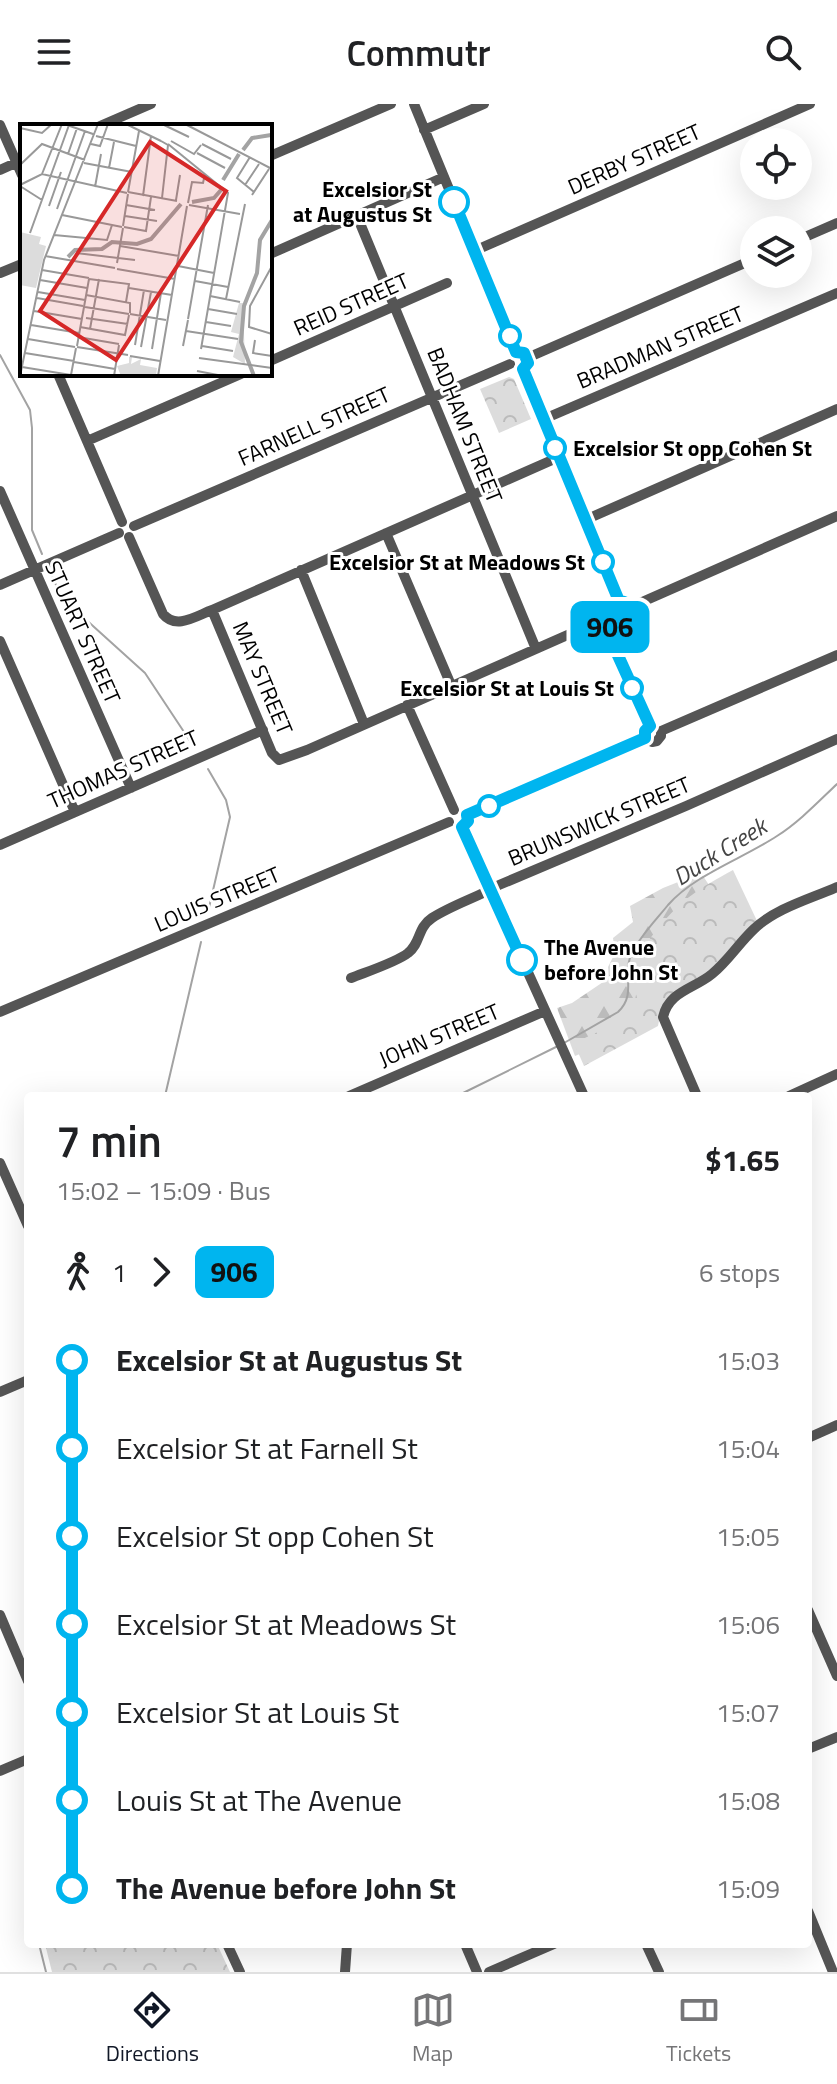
<!DOCTYPE html>
<html lang="en">
<head>
<meta charset="utf-8">
<style>
	:root { --surface:#fff; --page:#f2f2f2; --text:#202124; --muted:#757577; --line:#e0e0e0; --accent:#111827 }
	body { margin:0; font-family:"Titillium Web",sans-serif; background:var(--page); color:var(--text); height:100vh; display:flex; flex-direction:column; font-size:30px; white-space:nowrap }
	* { box-sizing:border-box; margin:0 }
	p { font-size:26px; color:var(--muted) }
	.icon { flex:none; width:44px; height:44px; fill:none; stroke:currentColor; stroke-width:2; stroke-linecap:round; stroke-linejoin:round }
	.map { position:relative; flex:1; overflow:hidden }
	.details { position:absolute; left:24px; top:988px; width:788px; height:856px; display:flex; flex-direction:column; background:var(--surface); border-radius:8px; box-shadow:0 8px 32px #0002 }
	.details>* { flex:none }
	.badge { padding:0 16px; border-radius:12px; font-size:28px; line-height:52px }
	.fabs { position:absolute; left:740px; top:24px; display:grid; gap:16px }
	.fabs a { display:grid; place-items:center; width:72px; height:72px; border-radius:50%; background:var(--surface); box-shadow:0 8px 32px #0002; font-size:40px }
	.map>.badge { position:absolute; translate:-50% -50%; box-shadow:0 0 0 4px #fff }
	.legs { display:flex; align-items:center; gap:12px; height:88px; padding:0 32px; font-size:26px }
	.legs p { margin-inline-start:auto }
	.summary { display:flex; align-items:center; justify-content:space-between; height:136px; padding:0 32px }
	h1 { font-size:44px; font-weight:600; line-height:60px }
	ul { padding:0 32px; list-style:none }
	li { display:flex; align-items:center; gap:28px; height:88px; font-size:30px }
	li i { display:grid; place-items:center; width:12px; height:100%; margin:0 10px; background:currentColor }
	li i::after { content:''; width:20px; height:20px; margin:-10px; border:6px solid; border-radius:50%; background:var(--surface) }
	li p { margin-inline-start:auto }
	li:first-child i { background:linear-gradient(#0000 50%,currentColor 0) }
	li:last-child i { background:linear-gradient(currentColor 50%,#0000 0) }
	header { display:flex; justify-content:space-between; align-items:center; height:104px; padding:0 32px; background:var(--surface); font-size:36px; font-weight:600 }
	.tab-bar { display:flex; justify-content:space-around; align-items:center; height:112px; border-top:2px solid var(--line); background:var(--surface); font-size:22px; color:var(--muted) }
	.tab-bar a { display:grid; justify-items:center; gap:4px }
	.tab-bar .current { color:var(--accent) }
	.map>svg:first-child { display:block }
	.forest { fill:url(#forest-firs) }
	.park { fill:url(#park-crowns) }
	.lines { fill:none; stroke-linecap:round; stroke-linejoin:round }
	.stream { stroke:#a3a3a3; stroke-width:2 }
	.minor { stroke:#555; stroke-width:10 }
	.line-1-casing { stroke:#fff; stroke-width:18 }
	.line-1 { stroke:#00b5ef; stroke-width:12 }
	.stop-1-dot { fill:#fff; stroke:#00b5ef; stroke-width:4 }
	.labels { text-anchor:middle; stroke-width:6; stroke-linejoin:round; paint-order:stroke }
	.street-label { font-size:22px; fill:#000; stroke:#fff }
	.stop-label { font-size:22px; font-weight:bold; fill:#000; stroke:#fff; text-anchor:end }
	.water-label { font-size:24px; font-style:italic; fill:#444; stroke:#fff }
	.inset-river { fill:none; stroke:#a3a3a3; stroke-width:4 }
	.inset-road { fill:none; stroke:#999; stroke-width:2 }
	.view { fill:#d62828; fill-opacity:0.15; stroke:#d62828; stroke-width:4 }
	.inset-edge { fill:none; stroke:#000; stroke-width:4 }
</style>
</head>
<body>
<header><svg class="icon" aria-label="menu" viewBox="0 0 24 24"><path d="M4 6h16M4 12h16M4 18h16"/></svg>Commutr<svg class="icon" aria-label="search" viewBox="0 0 24 24"><circle cx="10" cy="10" r="6"/><path d="M15 15l6 6"/></svg></header>
<div class="map">
<svg width="837" height="1868" viewBox="0 0 837 1868">
	<defs>
		<pattern id="forest-firs" width="22" height="20" patternUnits="userSpaceOnUse" patternTransform="scale(2)"><rect width="22" height="20" fill="#dcdcdc"/><path d="M5 1l3.5 6h-7zM16 11l3.5 6h-7z" fill="#bbb"/></pattern>
		<pattern id="park-crowns" width="20" height="18" patternUnits="userSpaceOnUse" patternTransform="scale(2)"><rect width="20" height="18" fill="#dcdcdc"/><path d="M2 6a3 3 0 1 1 6 0M12 15a3 3 0 1 1 6 0" fill="none" stroke="#bbb"/></pattern>
	</defs>
	<rect width="100%" height="100%" fill="#fff"/>
	<path class="forest" d="M701,769L713,787L629,917L594,944L575,952L557,904L572,899L609,874L608,863L615,849L613,834L633,818L630,802L663,784Z"/>
	<path class="park" d="M509,273L514,275L531,315L499,329L480,285Z
		M733,766L758,819L712,867L661,906L658,922L584,962L574,939C590,931 623,919 632,903C640,890 635,870 639,854C643,843 652,832 659,823C683,794 700,784 733,766Z
		M45,1840H217L230,1868H52Z"/>
	<g class="lines">
		<path class="stream" d="M0,251L30,306L32,324V426L42,450
			M52,472L62,494L145,569L194,643
			M208,665L226,696L230,713L208,808
			M564,939L618,908C637,890 622,871 631,851C639,833 656,816 668,801C694,771 742,755 777,732C799,718 818,698 837,680
			M165,992L201,838
			M457,992L558,942
			M39,1840L46,1868"/>
		<path class="minor" d="M414,0L516,248
			M0,21L22,71
			M100,22L151,0
			M424,26L484,0
			M270,52L391,0
			M0,66L20,57
			M357,112L536,545
			M798,136L837,119
			M474,147L810,0
			M270,150L444,73
			M0,169L22,160
			M527,254L754,155
			M270,257L447,179
			M523,265L619,497L624,498L627,504L626,508L614,516L606,525
			M58,270L122,418
			M544,315L837,189
			M87,337L241,270
			M0,387L131,684
			M585,416L837,305
			M134,422L510,260
			M386,429L451,581
			M129,433L163,510C176,526 196,512 212,506L559,353
			M301,466L364,620
			M0,481L119,429
			M627,504L633,502L837,412
			M212,506L272,649L279,656L307,646L597,518C598,516 616,498 619,497
			M606,525L650,622
			M0,537L75,708
			M407,601L454,706
			M661,627L837,551
			M645,634L652,638L657,637L661,632V627
			M467,711L645,634
			M462,723L584,992
			M0,741L263,626
			M351,874C366,868 397,858 408,849C421,839 417,824 432,814C452,801 478,793 499,781L686,702L837,635
			M0,908L449,718
			M349,992L545,907
			M697,992L663,913C669,887 694,885 712,870C728,857 739,839 754,825C776,804 810,795 837,783
			M789,992L837,970
			M0,1059L28,1122
			M0,1288L28,1276
			M808,1334L837,1321
			M808,1506L837,1572
			M0,1511L28,1577
			M808,1645L837,1633
			M0,1667L28,1655
			M808,1807L833,1868
			M227,1840L240,1868
			M465,1840L477,1868
			M646,1840L659,1868
			M345,1868L347,1840
			M489,1868L554,1840"/>
	</g>
	<g class="lines">
		<g class="line-1-casing">
			<path id="line-1" d="M454,98L516,248L524,249L528,259L523,265L619,497L624,498L627,504L626,508L616,514L606,525L650,622L645,627V634L467,711L468,717L462,723L522,856"/>
		</g>
		<use href="#line-1" class="line-1"/>
	</g>
	<g class="stop-1-dot">
		<circle cx="454" cy="98" r="14"/>
		<circle cx="510" cy="232" r="10"/>
		<circle cx="555" cy="344" r="10"/>
		<circle cx="603" cy="458" r="10"/>
		<circle cx="632" cy="584" r="10"/>
		<circle cx="489" cy="702" r="10"/>
		<circle cx="522" cy="856" r="14"/>
	</g>
	<g class="labels">
		<g class="street-label">
			<text transform="translate(634 55) rotate(-24)" y="8">DERBY STREET</text>
			<text transform="translate(351 200) rotate(-24)" y="8">REID STREET</text>
			<text transform="translate(660 243) rotate(-23)" y="8">BRADMAN STREET</text>
			<text transform="translate(465 321) rotate(68)" y="8">BADHAM STREET</text>
			<text transform="translate(314 322) rotate(-24)" y="8">FARNELL STREET</text>
			<text transform="translate(83 528) rotate(66)" y="8">STUART STREET</text>
			<text transform="translate(263 574) rotate(67)" y="8">MAY STREET</text>
			<text transform="translate(123 665) rotate(-24)" y="8">THOMAS STREET</text>
			<text transform="translate(599 717) rotate(-23)" y="8">BRUNSWICK STREET</text>
			<text transform="translate(217 795) rotate(-23)" y="8">LOUIS STREET</text>
			<text transform="translate(439 931) rotate(-23)" y="8">JOHN STREET</text>
		</g>
		<g class="stop-label">
			<text x="432" y="93">Excelsior St<tspan x="432" dy="25">at Augustus St</tspan></text>
			<text x="573" y="352" text-anchor="start">Excelsior St opp Cohen St</text>
			<text x="585" y="466">Excelsior St at Meadows St</text>
			<text x="614" y="592">Excelsior St at Louis St</text>
			<text x="544" y="851" text-anchor="start">The Avenue<tspan x="544" dy="25">before John St</tspan></text>
		</g>
		<g class="water-label">
			<text transform="translate(720 748) rotate(-32)" y="8">Duck Creek</text>
		</g>
	</g>
	<g transform="translate(20 20)">
		<rect width="252" height="252" fill="#fff"/>
		<path d="M0,108L21,113L19,120L26,122L16,164L0,161ZM219,179H223L225,240L213,233L219,210L211,208ZM109,233H112L111,240L121,235L120,241L137,244L136,251L101,252L97,242L109,239Z" fill="#dcdcdc"/>
		<path class="inset-river" d="M223,26L232,14L251,11M203,56L219,30M172,78L194,74L201,66M48,133L55,126L82,125L92,118L117,120L131,115L161,80M234,252L221,218L224,182L237,149L240,116L252,96"/>
		<path class="inset-road" d="M106,0L141,17M142,0L169,13M165,0L252,45M47,1L73,10M0,4L22,9L32,0M76,12L116,22M141,17L148,21L142,74M151,17L174,30L181,21M71,20L80,22L88,0M148,20L208,69L181,225M182,20L211,35M177,29L205,44M48,30L57,4M230,33L217,54L234,68M64,39L112,48M0,41L22,20L65,36M89,44L94,18M22,50L42,0M0,61L22,50L107,69M225,61L239,40M0,62L22,76M75,63L81,30M108,68L119,7M108,68L157,77M232,71L249,45M123,72L131,12M156,76L160,51M168,79L172,58L183,59L185,50M106,81L135,86M169,81L220,90M29,82L41,48M37,85L65,7M42,91L102,103M105,92L137,97M103,102L108,70M104,103L126,107L131,73M10,109L49,1M34,111L87,116L92,101M100,122L159,132M56,129L115,136M25,132L95,144M97,139L103,104M158,142L194,149M252,142L230,182L229,203L252,210M97,145L155,155M22,146L69,154M69,155L109,160L106,178M20,156L67,164M175,157L208,163M109,164L152,171M18,168L65,176M66,171L110,179V189M190,172L220,178M17,174L63,182M206,175L225,80M65,183L109,190M188,185L217,190M14,187L62,195M110,190L146,196M66,194L108,200M168,195L188,81M186,198L211,202M11,201L59,209M60,203L105,211L109,191M70,205L79,155M166,207L218,215M58,213L99,220M8,215L55,223M235,216L233,229L252,232M115,221L124,166M57,222L69,155M163,222L168,196M182,222L213,227M57,223L108,231M121,223L131,168M132,225L141,169M5,229L54,237M110,232L140,237M179,234L252,244M54,238L95,245M2,243L51,251M177,247L203,252M51,251L56,224M0,252L24,136L78,0M94,252L99,221M138,252L167,82"/>
		<path class="view" d="M130,18L206,67L96,236L20,187Z"/>
		<rect width="252" height="252" class="inset-edge"/>
	</g>
</svg>
<div class="fabs">
<a><svg class="icon" aria-label="locate" viewBox="0 0 24 24"><circle cx="12" cy="12" r="6"/><path d="M12 2v4M12 18v4M2 12h4M18 12h4"/></svg></a>
<a><svg class="icon" aria-label="layers" viewBox="0 0 24 24"><path d="M12 4l9 5-9 5-9-5zM3 14l9 5 9-5"/></svg></a>
</div>
<b class="badge" style="left:610px;top:523px;background:#00b5ef;color:#111">906</b>
<section class="details">
<div class="summary"><div><h1>7 min</h1><p>15:02 – 15:09 · Bus</p></div><b>$1.65</b></div>
<div class="legs"><svg class="icon" aria-label="walk" viewBox="0 0 24 24"><circle cx="13" cy="4" r="2"/><path d="M13 8l-2 6 4 7M11 14l-3 7M7 12l3-4h3l4 4"/></svg>1<svg class="icon" aria-label="forward" viewBox="0 0 24 24"><path d="M9 5l7 7-7 7"/></svg><b class="badge" style="background:#00b5ef;color:#111">906</b><p>6 stops</p></div>
<ul>
<li><i style="color:#00b5ef"></i><b>Excelsior St at Augustus St</b><p>15:03</p></li>
<li><i style="color:#00b5ef"></i><span>Excelsior St at Farnell St</span><p>15:04</p></li>
<li><i style="color:#00b5ef"></i><span>Excelsior St opp Cohen St</span><p>15:05</p></li>
<li><i style="color:#00b5ef"></i><span>Excelsior St at Meadows St</span><p>15:06</p></li>
<li><i style="color:#00b5ef"></i><span>Excelsior St at Louis St</span><p>15:07</p></li>
<li><i style="color:#00b5ef"></i><span>Louis St at The Avenue</span><p>15:08</p></li>
<li><i style="color:#00b5ef"></i><b>The Avenue before John St</b><p>15:09</p></li>
</ul>
</section>
</div>
<nav class="tab-bar">
<a class="current"><svg class="icon" aria-label="directions" viewBox="0 0 24 24"><path d="M12 3l9 9-9 9-9-9zM9 14v-3h6M13 9l2 2-2 2"/></svg>Directions</a>
<a><svg class="icon" aria-label="map" viewBox="0 0 24 24"><path d="M3 6l6-2 6 2 6-2v14l-6 2-6-2-6 2zM9 4v14M15 6v14"/></svg>Map</a>
<a><svg class="icon" aria-label="tickets" viewBox="0 0 24 24"><path d="M3 7h18v10H3zM15 7v10"/></svg>Tickets</a>
</nav>
</body>
</html>
